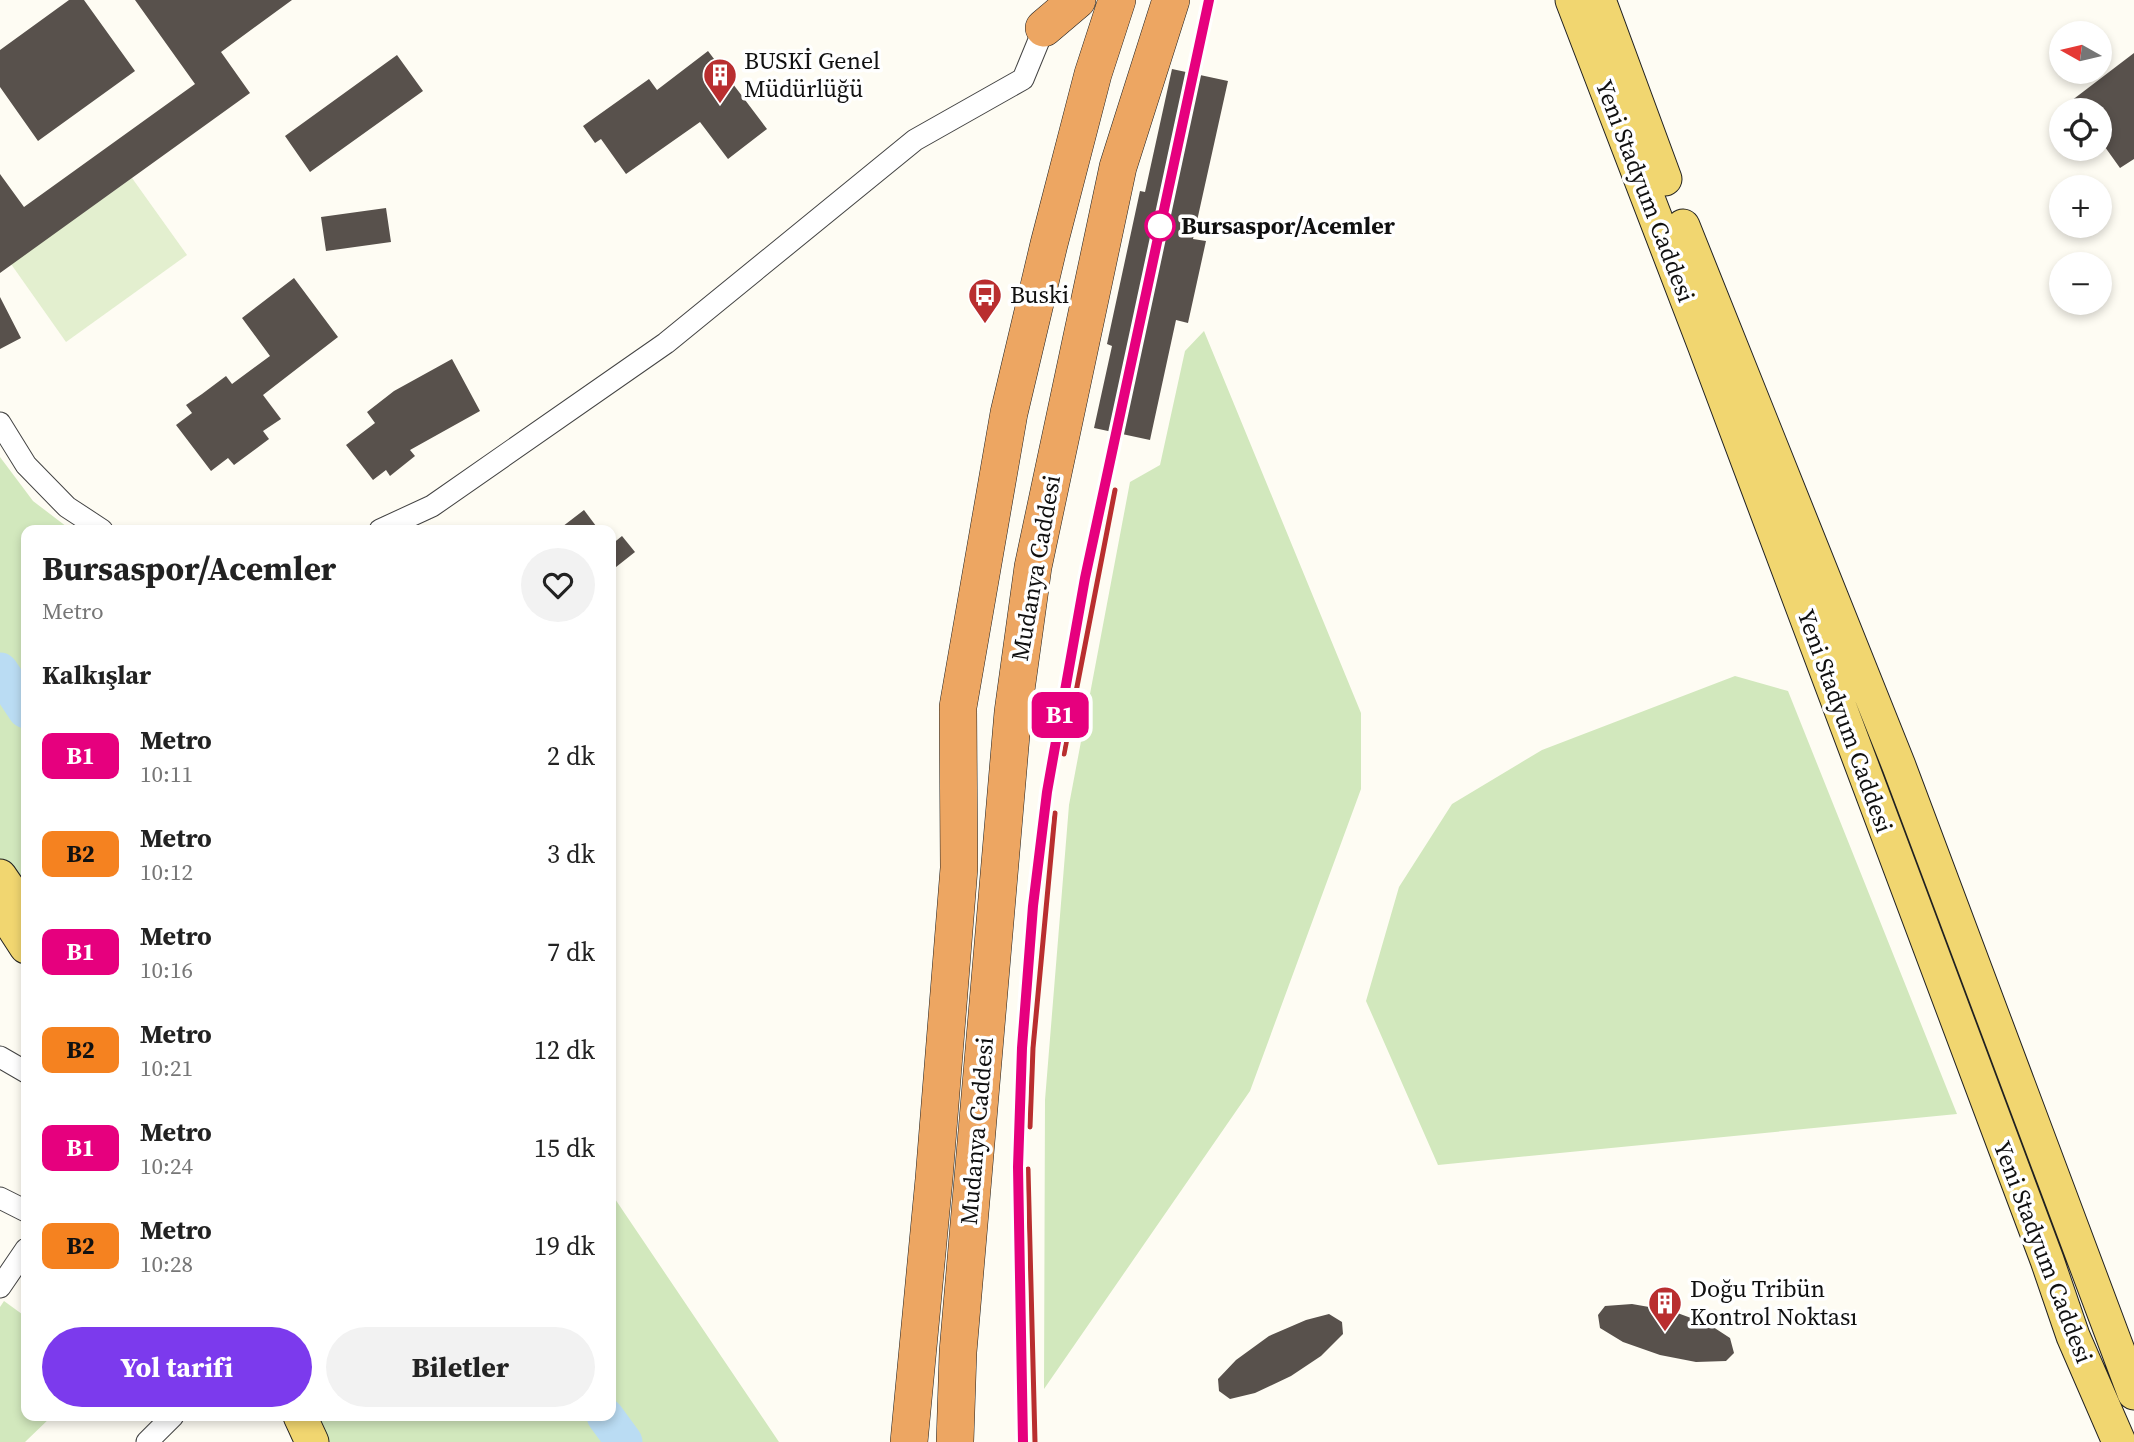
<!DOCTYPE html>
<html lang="tr">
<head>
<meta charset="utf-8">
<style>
	:root { --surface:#fff; --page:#f2f2f2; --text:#222; --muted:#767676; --accent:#7c3aed }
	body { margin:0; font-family:"Source Serif 4",serif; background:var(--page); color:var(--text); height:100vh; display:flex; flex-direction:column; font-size:26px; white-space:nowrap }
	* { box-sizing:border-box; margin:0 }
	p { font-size:23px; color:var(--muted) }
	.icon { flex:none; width:38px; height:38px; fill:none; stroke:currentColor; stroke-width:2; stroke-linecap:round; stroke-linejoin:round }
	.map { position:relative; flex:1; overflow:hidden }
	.sheet { position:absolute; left:21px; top:525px; width:595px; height:896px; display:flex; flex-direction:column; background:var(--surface); border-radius:14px; box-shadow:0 4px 10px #0003 }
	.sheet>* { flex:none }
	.badge { padding:0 14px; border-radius:10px; font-size:24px; line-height:46px }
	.needle { width:46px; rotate:278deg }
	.buttons { position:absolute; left:2049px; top:21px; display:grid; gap:14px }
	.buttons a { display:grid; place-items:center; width:63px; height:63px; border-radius:50%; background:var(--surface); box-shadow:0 4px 10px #0003; font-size:35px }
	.map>.badge { position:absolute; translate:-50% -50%; box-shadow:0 0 0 4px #fff }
	h2 { padding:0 21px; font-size:26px; line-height:63px }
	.round { display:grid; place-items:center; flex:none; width:74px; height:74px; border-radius:37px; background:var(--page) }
	.headline { display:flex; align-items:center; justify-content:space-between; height:119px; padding:0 21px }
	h1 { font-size:33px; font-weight:700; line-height:52px }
	.action { display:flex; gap:14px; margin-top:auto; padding:14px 21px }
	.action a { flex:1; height:80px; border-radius:42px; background:var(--accent); color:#fff; font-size:28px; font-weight:700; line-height:80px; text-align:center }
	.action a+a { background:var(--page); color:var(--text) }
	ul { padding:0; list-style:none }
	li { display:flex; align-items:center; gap:21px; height:98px; padding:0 21px }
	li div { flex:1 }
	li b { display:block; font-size:26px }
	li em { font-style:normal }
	li .badge { min-width:77px; font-weight:700; text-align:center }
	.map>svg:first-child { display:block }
	.green { fill:#d2e8bd }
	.pitch { fill:#e3efcf }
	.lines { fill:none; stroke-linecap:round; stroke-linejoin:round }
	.river { stroke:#badcf3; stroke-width:37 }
	.building { fill:#58514c }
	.street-casing { stroke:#434343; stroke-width:23 }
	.primary-casing { stroke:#212121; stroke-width:35 }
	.highway-casing { stroke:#212121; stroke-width:38 }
	.street { stroke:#fff; stroke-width:21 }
	.primary { stroke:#f1d670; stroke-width:33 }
	.highway { stroke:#eda662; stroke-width:37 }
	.rail { stroke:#b92e2f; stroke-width:5 }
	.line-casing { stroke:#fff; stroke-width:16 }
	.line { stroke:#e6007e; stroke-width:10 }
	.stop-dot { fill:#fff; stroke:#e6007e; stroke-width:3.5 }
	.labels { text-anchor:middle; stroke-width:7; stroke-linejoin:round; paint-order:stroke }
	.poi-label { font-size:24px; fill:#101010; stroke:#fff; text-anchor:start }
	.street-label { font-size:24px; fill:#101010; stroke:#fff }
	.stop-label { font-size:24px; font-weight:bold; fill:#101010; stroke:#fff; text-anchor:start }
</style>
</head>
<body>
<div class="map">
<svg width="2134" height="1442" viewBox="0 0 2134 1442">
	<rect width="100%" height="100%" fill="#fefcf3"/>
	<path class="green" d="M1204,331L1361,713V789L1250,1091L1044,1389L1045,1100L1069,805L1130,482L1160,465L1185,351Z
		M0,457L33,501L71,530H26V895L0,860Z
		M1735,676L1788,691L1957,1114L1438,1165L1366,1001L1399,887L1452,804L1542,750Z
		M611,1193L779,1442H320L309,1416H611Z
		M4,1301L26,1317V1416H52L25,1442H0V1307Z"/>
	<path class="pitch" d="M132,178L187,255L66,342L11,264Z"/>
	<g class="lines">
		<path class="river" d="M0,671L26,710
			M605,1416L624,1442"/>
	</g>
	<path class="building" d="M69,0H84L135,71L38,141L0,87V50Z
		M135,0H292L221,52L250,93L0,273V174L24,207L195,84Z
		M708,51L767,129L728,159L700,122L626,174L601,139L595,143L583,126L649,79L657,90Z
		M2134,53V159L2120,168L2100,140V110H2078L2071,101Z
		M397,55L423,91L310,172L285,136Z
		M1172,69L1228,81L1193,239L1206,241L1188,323L1176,320L1150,440L1094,428L1112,346L1107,344L1140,191L1145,192Z
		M386,208L391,242L326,251L321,217Z
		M294,278L338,337L263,395L281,419L263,431L269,439L234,465L228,458L211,471L176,425L192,413L186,405L202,394L226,376L232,384L270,356L242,318Z
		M0,297L21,338L0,349Z
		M452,359L480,411L410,450L415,456L390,476L386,470L373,480L346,445L375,423L367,412L394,391Z
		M584,510L599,530H558Z
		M622,536L635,552L611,571V545Z
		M1632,1304L1672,1311L1710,1325L1730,1338L1734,1353L1726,1361L1696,1362L1660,1355L1623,1342L1600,1328L1598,1315L1605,1306Z
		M1329,1314L1342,1322L1343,1334L1321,1356L1291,1376L1255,1393L1230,1399L1219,1391L1218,1379L1236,1360L1269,1336L1306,1320Z"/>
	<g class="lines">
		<g class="street-casing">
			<path id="street" d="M0,423L26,465L67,507L102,530
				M380,530L432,506L666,343L915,140L1023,79L1044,28
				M0,1057L26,1072
				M0,1198L26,1211
				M0,1287L26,1249
				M147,1442L173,1416"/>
		</g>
		<g class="primary-casing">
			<path id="primary" d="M1572,0L1705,347L2047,1260L2073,1336L2119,1442
				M1599,0L1665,179
				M1683,226L1899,766L2134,1393
				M0,876L26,914
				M0,907L26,947
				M300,1416L312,1442"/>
		</g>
		<g class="highway-casing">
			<path id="highway" d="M1044,28L1077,0
				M909,1442L934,1179L959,868L958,707L1009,413L1049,244L1093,74L1117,0
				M955,1442L958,1352L1013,712L1033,567L1118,167L1171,0"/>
		</g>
		<use href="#street" class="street"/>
		<use href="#primary" class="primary"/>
		<use href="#highway" class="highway"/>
		<path class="rail" d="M1064,754L1115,490
			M1030,1127L1033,1048L1055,813
			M1028,1169L1035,1442
			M1023,1442C1020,1311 1016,1181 1022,1050C1031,852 1068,657 1110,464"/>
	</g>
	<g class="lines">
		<g class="line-casing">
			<path id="line" d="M1023,1442L1018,1167L1022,1048L1033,906L1047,792L1085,578L1209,0"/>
		</g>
		<use href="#line" class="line"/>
	</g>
	<defs>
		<g id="building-pin" transform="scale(1.75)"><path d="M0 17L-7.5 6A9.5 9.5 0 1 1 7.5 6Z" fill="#b92e2f" stroke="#fff"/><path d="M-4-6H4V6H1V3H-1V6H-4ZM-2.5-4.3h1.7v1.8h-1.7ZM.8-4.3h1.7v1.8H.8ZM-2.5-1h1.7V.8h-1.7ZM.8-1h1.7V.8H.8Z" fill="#fff"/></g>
		<g id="bus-pin" transform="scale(1.75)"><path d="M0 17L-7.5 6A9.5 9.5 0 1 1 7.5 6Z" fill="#b92e2f" stroke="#fff"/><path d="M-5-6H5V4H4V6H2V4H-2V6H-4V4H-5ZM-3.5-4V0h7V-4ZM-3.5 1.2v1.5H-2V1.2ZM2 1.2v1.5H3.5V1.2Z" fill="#fff"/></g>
	</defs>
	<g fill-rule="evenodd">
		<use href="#building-pin" x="720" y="75"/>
		<use href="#bus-pin" x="985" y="295"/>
		<use href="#building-pin" x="1665" y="1303"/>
	</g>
	<circle class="stop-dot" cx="1160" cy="226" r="14"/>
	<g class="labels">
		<g class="poi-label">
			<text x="744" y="69">BUSKİ Genel<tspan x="744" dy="28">Müdürlüğü</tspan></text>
			<text x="1010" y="303">Buski</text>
			<text x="1690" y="1297">Doğu Tribün<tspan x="1690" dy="28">Kontrol Noktası</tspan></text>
		</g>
		<g class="street-label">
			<text transform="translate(1645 191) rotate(69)" y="8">Yeni Stadyum Caddesi</text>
			<text transform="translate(1036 568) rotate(-80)" y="8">Mudanya Caddesi</text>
			<text transform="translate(1845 721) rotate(70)" y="8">Yeni Stadyum Caddesi</text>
			<text transform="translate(977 1131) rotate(-85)" y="8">Mudanya Caddesi</text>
			<text transform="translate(2043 1252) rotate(69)" y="8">Yeni Stadyum Caddesi</text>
		</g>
		<g class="stop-label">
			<text x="1181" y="234">Bursaspor/Acemler</text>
		</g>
	</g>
</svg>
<div class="buttons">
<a><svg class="needle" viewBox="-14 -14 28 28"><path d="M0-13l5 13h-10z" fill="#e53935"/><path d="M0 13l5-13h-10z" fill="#767676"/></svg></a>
<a><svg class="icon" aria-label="locate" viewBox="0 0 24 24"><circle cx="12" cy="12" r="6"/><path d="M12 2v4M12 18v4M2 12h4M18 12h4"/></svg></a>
<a>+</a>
<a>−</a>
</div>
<b class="badge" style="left:1060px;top:715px;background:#e6007e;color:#fff">B1</b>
<section class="sheet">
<div class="headline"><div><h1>Bursaspor/Acemler</h1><p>Metro</p></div><a class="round"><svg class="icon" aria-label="heart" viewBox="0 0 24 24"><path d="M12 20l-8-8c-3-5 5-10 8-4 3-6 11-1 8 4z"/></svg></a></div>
<h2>Kalkışlar</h2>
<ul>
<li><span class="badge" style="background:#e6007e;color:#fff">B1</span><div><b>Metro</b><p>10:11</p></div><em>2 dk</em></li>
<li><span class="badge" style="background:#f58220;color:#111">B2</span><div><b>Metro</b><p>10:12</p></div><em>3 dk</em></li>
<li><span class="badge" style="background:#e6007e;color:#fff">B1</span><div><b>Metro</b><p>10:16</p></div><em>7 dk</em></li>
<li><span class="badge" style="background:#f58220;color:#111">B2</span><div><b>Metro</b><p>10:21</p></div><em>12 dk</em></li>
<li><span class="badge" style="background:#e6007e;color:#fff">B1</span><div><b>Metro</b><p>10:24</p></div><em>15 dk</em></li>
<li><span class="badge" style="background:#f58220;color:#111">B2</span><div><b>Metro</b><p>10:28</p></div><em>19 dk</em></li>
</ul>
<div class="action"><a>Yol tarifi</a><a>Biletler</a></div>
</section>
</div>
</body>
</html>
